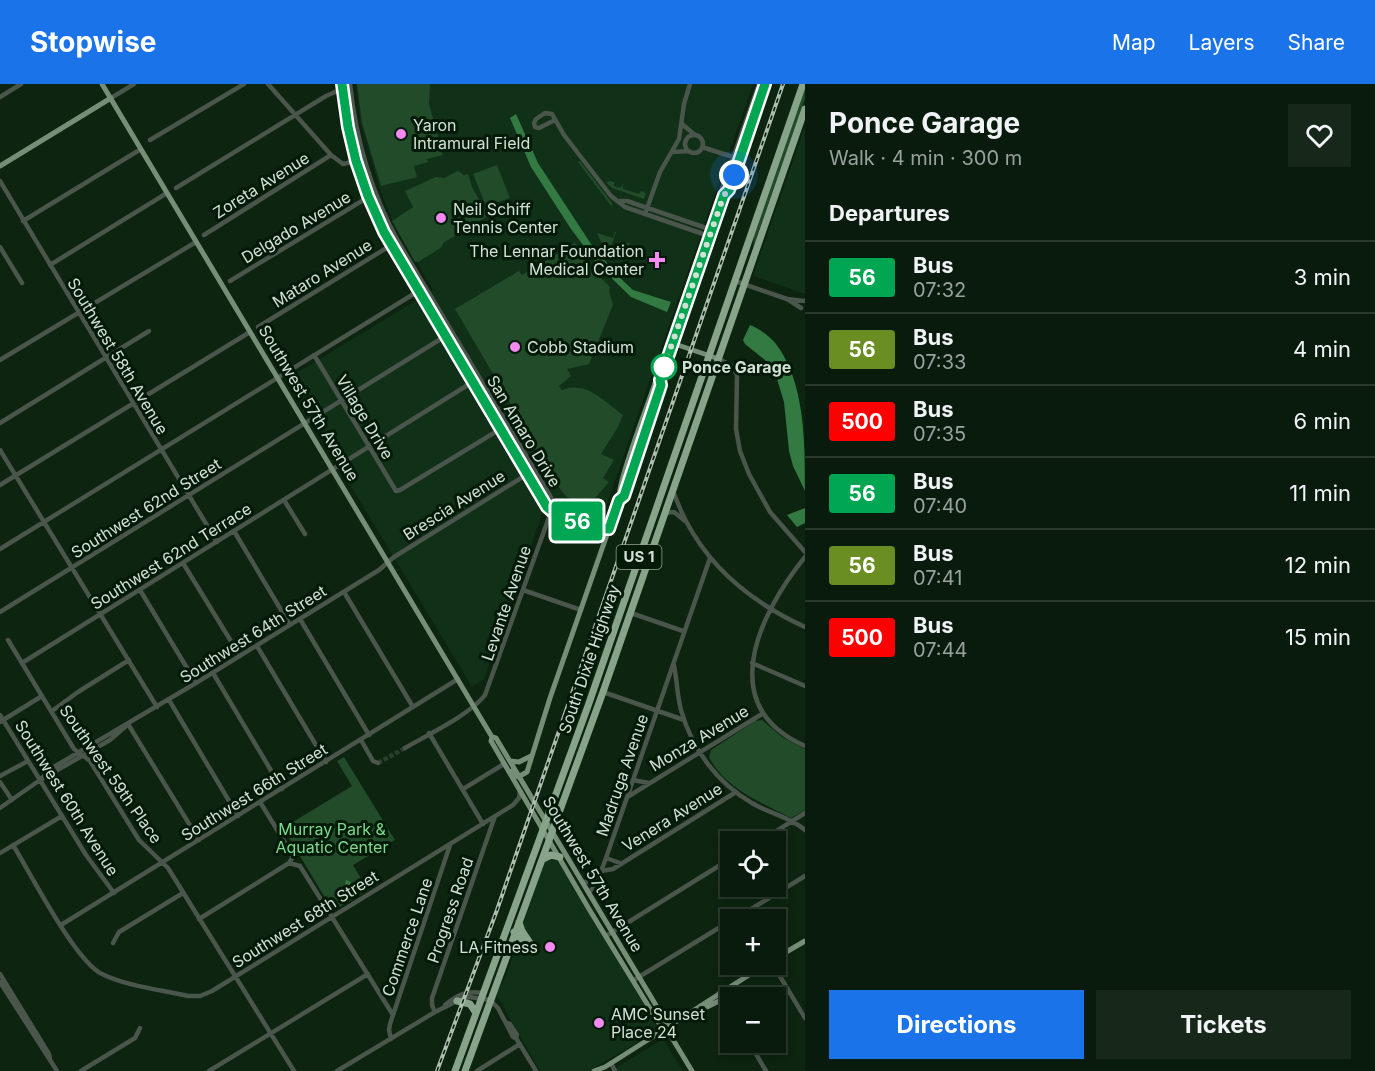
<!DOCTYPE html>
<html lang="en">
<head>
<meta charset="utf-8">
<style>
	:root { --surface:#091b0c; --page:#17281a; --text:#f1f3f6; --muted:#99a19d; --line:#29392d; --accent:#1a73e8 }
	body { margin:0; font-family:Inter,sans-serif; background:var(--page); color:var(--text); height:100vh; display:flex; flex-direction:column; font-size:22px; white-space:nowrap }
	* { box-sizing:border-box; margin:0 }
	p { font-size:20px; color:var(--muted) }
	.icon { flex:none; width:33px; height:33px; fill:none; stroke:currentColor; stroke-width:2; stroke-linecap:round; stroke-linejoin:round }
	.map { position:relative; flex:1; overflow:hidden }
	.details { display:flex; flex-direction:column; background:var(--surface); width:570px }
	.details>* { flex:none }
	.badge { padding:0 12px; border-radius:4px; font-size:21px; line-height:39px }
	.fabs { position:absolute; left:720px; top:747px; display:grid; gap:12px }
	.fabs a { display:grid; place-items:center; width:66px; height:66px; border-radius:0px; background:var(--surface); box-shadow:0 3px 9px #0003,0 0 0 2px var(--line); font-size:30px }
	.you { position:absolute; width:30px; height:30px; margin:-15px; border:4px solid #fff; border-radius:50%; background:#1a73e8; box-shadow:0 0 0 9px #1a73e833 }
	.map>.badge { position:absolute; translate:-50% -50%; box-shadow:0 0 0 3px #fff }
	h2 { padding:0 24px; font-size:22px; line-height:54px }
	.round { display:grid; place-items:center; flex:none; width:63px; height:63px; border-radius:0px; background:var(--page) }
	.summary { display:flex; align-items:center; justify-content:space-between; height:102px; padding:0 24px }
	h1 { font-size:28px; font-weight:700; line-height:45px }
	.primary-button { display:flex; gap:12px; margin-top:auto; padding:12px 24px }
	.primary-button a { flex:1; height:69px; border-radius:0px; background:var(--accent); color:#fff; font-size:24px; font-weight:700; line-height:69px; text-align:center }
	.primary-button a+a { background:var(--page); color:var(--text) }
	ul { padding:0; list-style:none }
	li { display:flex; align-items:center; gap:18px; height:72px; padding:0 24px; border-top:2px solid var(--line) }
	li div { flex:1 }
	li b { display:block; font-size:22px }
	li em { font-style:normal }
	li .badge { min-width:66px; font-weight:700; text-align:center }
	header { display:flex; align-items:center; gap:36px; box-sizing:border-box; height:84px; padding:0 30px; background:var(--accent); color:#fff }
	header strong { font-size:28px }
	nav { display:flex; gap:33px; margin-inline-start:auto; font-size:21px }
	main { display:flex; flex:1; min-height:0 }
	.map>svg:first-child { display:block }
	.built { fill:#113018 }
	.green { fill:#214b29 }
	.water { fill:#337942 }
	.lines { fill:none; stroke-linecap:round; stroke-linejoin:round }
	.minor-tunnel { stroke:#2a402d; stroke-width:4.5; stroke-dasharray:4.5 2; stroke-linecap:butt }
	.minor { stroke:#4a554b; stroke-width:4.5 }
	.major { stroke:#768d78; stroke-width:5 }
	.highway { stroke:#87a38a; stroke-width:7 }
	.rail-casing { stroke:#aebeaf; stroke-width:4 }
	.rail { stroke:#031a08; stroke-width:1.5; stroke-dasharray:4.5; stroke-linecap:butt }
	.line-casing { stroke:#fff; stroke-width:14 }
	.line { stroke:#00a651; stroke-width:9 }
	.walk { stroke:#d3e1d4; stroke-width:6; stroke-dasharray:0 10.8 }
	.poi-dot { fill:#f489f1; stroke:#031a08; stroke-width:2 }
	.stop-dot { fill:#fff; stroke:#00a651; stroke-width:3 }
	.labels { text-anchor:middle; stroke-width:6; stroke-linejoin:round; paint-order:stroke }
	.shield { fill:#031a08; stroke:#95a597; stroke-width:1.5 }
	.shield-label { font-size:15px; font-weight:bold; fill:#d3e1d4 }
	.poi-label { font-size:16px; fill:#d3e1d4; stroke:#031a08; text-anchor:start }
	.street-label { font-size:16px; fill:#d3e1d4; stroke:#031a08 }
	.stop-label { font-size:16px; font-weight:bold; fill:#d3e1d4; stroke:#031a08; text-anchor:start }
	.park-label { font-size:16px; fill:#7ddb8d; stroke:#031a08 }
</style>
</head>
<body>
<header>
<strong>Stopwise</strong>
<nav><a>Map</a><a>Layers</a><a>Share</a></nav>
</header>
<main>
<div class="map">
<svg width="805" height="987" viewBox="0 0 805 987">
	<rect width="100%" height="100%" fill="#0c2410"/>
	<path class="built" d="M356,0H753L602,434L566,422L558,417L543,427L484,595L472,603L288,298L290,293L433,206L391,134L379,102L361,40Z
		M805,42V210L753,192Z
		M549,773L558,775L656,941L653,949L589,987H540L496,910L506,892L545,776Z
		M663,955L683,987H611Z"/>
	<path class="green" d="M357,0H430L429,20L443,71L427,75L428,78L414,82L417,93L381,102L362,39Z
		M805,4V15L753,163L754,152Z
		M580,77L612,119V123L578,78Z
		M497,81L510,114L486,122L473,90Z
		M458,87L464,91L468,90L472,103L488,132L443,159L442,163L418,178H415L392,137L413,123L405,107L436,93L444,94Z
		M610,97L614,98V102L620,104L623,100V105L639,110L641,107L646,109L644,115L612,104L606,98Z
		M615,148H616L608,172L597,149L613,154Z
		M624,158L629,159L631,163L627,174L621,177L619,175V165Z
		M575,159L592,185L610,203L609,207L613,221L589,280L567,285L571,292L559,302L562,306C586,296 605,318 623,331L618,343L601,370L614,376L603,394L609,398L595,414C575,416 568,420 558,401L560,397L545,380L524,346V343L455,225L519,187L522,191Z
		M762,636L782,653L805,665V726L791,734C761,718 725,705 709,673L711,666L755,637Z
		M344,673L395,756L353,781L368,806L333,827L283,744L352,702L337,677Z"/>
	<path class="water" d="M516,30L538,79L591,160L618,192L633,206L671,218L667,228L631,213L599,182L571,145L531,83L510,34Z
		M750,241C760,245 769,252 776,260C805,298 805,357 805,407L793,382L789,367L784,318L777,295L765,276L745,260L743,256Z
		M805,424V439L797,443L787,431Z
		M346,796L351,798L349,803L352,808L338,816L334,809L344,804Z"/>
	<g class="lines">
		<path class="minor-tunnel" d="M378,679L405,664"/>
		<path class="minor" d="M268,0L331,71L343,80L356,77
			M342,0C346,52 362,101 384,148L538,407C542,414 545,422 551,427C561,436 596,445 609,445
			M350,0C356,56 371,108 398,157L553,417C568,433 593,430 608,445
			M0,13L21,0
			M111,14L134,0
			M555,36L539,44L535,43L534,39L536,35L545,29L552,30L564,51L611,112L625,123L709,152
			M682,40L695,51
			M685 60a9 9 0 1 1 18 0a9 9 0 1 1-18 0Z
			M150,56L244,0
			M702,63L733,73
			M672,68L689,67
			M0,97L217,458
			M176,104L326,12L344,4
			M724,111L722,105L759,0
			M620,117H627L712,146
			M645,130L660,88L679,55L684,20L690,0
			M23,137L141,65
			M204,151L331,71
			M0,163L22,199
			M50,181L167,109
			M230,197L370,112
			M735,197L787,215L805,217
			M787,215L801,224
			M258,243L393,160
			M672,259L724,111L729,106L765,0
			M314,271L396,407L400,406L507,341
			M719,275L732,282L737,291L736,345L740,367L749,390L770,428L805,468
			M0,276L196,158
			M0,339L149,247
			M0,366L157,623
			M0,401L250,248
			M673,407C677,417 681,428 686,437C712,487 755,520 805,543
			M284,416L305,450
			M665,429L674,428L685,437
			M234,447L290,541
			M0,465L425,203
			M805,473C759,530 714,622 805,662
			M183,479L240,572
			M140,506L196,599
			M523,506L581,526
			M344,508L413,623
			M0,528L452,248
			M631,529L683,547
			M300,535L369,651
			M8,556L74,665L90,677L139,756L168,784L294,987
			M257,562L326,678
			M22,579L479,294
			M752,579L805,602
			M674,581C677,596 677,611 681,626C692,665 717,699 752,719C768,729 790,733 805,746
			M213,589L282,705
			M603,608L684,636
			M169,616L238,732
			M52,627L78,608L129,576
			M0,631L86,771L114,809
			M0,638L42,612
			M128,640L199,756
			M429,649L483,740
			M361,656L373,677L378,679
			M405,664C427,651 471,630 485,611L552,425
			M0,692L28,677
			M40,696L52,684L196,599L379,486L394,473L534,386
			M633,696L649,699
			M0,698L12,716
			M463,705L504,680
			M629,712L762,630
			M260,718L292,770V774L289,779
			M0,724L40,696L110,656L126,642
			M759,758L805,729
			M13,761C31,790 75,877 102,890C126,902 162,906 188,912H200L212,907L513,721L519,714L520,707
			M0,769L62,732
			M606,774L620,779
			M289,779L300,782L393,931
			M601,787L613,785L736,708
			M582,798H590L599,792
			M589,808L596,801L606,774L710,474
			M199,835L289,779
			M733,836L805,792
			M61,841L458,595
			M606,852L730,775
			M113,859L119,848L183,809
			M770,880L775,884L805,934
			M0,890L49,970L50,975
			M634,896L730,837
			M0,898L57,987
			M719,909L730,928
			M489,915L498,924L513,953L516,954L536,987
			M445,921C457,911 467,906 483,909
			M435,928L432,921V914L495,732
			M507,939L510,940L517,951L516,954
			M391,955L389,946L390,940L450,761
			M749,958L766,987
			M611,979L615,987
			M81,987L135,954L140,944
			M209,987L368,890
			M337,987L435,928L457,917L469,913L491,916
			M477,987L520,960"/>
		<path class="major" d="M102,0L492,653L491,657L589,825L660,941L666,944L692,987
			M0,82L111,14
			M619,416L624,412L661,301L660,296
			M492,653L496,654L666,938V944
			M510,677L519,678L531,672
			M512,687L518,693L527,688L550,614L619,416C616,402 649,318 655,299L660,296L672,259L719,275
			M776,874L805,857
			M696,926L705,924L719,917L727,921
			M594,987L605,983L657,950L766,880"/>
		<path class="highway" d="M543,775L551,771L560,773
			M519,838L522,847L530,859
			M514,848L519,853L530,859
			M508,868L521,860L530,859
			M457,917L470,920L476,929
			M455,987L588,622L803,0
			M465,987L603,608L805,25"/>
		<g class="rail-casing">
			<path id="rail" d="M437,987L497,826L783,0"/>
		</g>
		<use href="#rail" class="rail"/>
	</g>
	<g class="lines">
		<g class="line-casing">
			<path id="line" d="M342,0L348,43L356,77L368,112L384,148L547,423C558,435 593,445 609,445L619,416L624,412L661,301L660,296L670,267L724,111L729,106L765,0"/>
		</g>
		<use href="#line" class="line"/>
		<path class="walk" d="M664,283L724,111L729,106L734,91"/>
	</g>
	<g class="poi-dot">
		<circle cx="401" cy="50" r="6"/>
		<circle cx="441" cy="134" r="6"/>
		<path d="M654 167h6v6h6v6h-6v6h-6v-6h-6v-6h6z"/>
		<circle cx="515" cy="263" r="6"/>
		<circle cx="550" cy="863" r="6"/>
		<circle cx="599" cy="939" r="6"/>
	</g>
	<circle class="stop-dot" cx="664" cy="283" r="12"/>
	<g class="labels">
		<rect class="shield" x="616.5" y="461" width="45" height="24" rx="4.5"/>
		<g class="shield-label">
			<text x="639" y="478">US 1</text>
		</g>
		<g class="poi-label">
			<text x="413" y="47">Yaron<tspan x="413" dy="18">Intramural Field</tspan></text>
			<text x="453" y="131">Neil Schiff<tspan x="453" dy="18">Tennis Center</tspan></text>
			<text x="644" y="173" text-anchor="end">The Lennar Foundation<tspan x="644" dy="18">Medical Center</tspan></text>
			<text x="527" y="269">Cobb Stadium</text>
			<text x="538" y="869" text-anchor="end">LA Fitness</text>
			<text x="611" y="936">AMC Sunset<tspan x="611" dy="18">Place 24</tspan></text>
		</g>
		<g class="street-label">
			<text transform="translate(261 101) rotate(-32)" y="6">Zoreta Avenue</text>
			<text transform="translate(296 143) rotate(-31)" y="6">Delgado Avenue</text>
			<text transform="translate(322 189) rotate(-32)" y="6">Mataro Avenue</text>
			<text transform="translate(118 272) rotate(59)" y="6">Southwest 58th Avenue</text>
			<text transform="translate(309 319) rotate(59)" y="6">Southwest 57th Avenue</text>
			<text transform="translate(365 333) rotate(59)" y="6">Village Drive</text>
			<text transform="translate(524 347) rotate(59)" y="6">San Amaro Drive</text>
			<text transform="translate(454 421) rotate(-32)" y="6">Brescia Avenue</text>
			<text transform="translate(146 424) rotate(-32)" y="6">Southwest 62nd Street</text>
			<text transform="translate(171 472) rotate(-32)" y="6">Southwest 62nd Terrace</text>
			<text transform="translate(506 519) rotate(-71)" y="6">Levante Avenue</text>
			<text transform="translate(253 550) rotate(-32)" y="6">Southwest 64th Street</text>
			<text transform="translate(589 575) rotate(-71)" y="6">South Dixie Highway</text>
			<text transform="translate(699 654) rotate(-31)" y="6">Monza Avenue</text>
			<text transform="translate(111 690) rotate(55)" y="6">Southwest 59th Place</text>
			<text transform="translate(622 691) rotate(-71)" y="6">Madruga Avenue</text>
			<text transform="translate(254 708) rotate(-32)" y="6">Southwest 66th Street</text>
			<text transform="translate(67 714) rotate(58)" y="6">Southwest 60th Avenue</text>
			<text transform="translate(672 733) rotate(-32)" y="6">Venera Avenue</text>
			<text transform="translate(593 790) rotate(59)" y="6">Southwest 57th Avenue</text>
			<text transform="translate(450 826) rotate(-71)" y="6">Progress Road</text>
			<text transform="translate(305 835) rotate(-32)" y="6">Southwest 68th Street</text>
			<text transform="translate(407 853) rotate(-71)" y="6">Commerce Lane</text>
		</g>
		<g class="stop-label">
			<text x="682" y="289">Ponce Garage</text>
		</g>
		<g class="park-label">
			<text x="332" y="751">Murray Park &amp;<tspan x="332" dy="18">Aquatic Center</tspan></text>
		</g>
	</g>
</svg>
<div class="fabs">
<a><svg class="icon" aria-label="locate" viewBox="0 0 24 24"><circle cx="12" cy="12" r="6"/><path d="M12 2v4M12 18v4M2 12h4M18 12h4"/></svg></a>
<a>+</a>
<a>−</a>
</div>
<div class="you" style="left:734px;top:91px"></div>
<b class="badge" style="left:577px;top:437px;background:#00a651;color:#fff">56</b>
</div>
<section class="details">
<div class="summary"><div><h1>Ponce Garage</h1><p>Walk · 4 min · 300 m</p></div><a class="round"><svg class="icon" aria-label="heart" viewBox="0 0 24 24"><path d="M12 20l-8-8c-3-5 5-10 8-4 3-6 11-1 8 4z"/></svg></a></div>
<h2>Departures</h2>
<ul>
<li><span class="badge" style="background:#00a651;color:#fff">56</span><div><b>Bus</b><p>07:32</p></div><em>3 min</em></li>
<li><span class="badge" style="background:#6b8e23;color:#fff">56</span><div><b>Bus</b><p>07:33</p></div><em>4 min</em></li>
<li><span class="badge" style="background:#f00;color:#fff">500</span><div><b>Bus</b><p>07:35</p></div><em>6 min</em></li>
<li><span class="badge" style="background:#00a651;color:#fff">56</span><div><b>Bus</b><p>07:40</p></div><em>11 min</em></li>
<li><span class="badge" style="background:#6b8e23;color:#fff">56</span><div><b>Bus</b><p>07:41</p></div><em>12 min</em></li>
<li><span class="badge" style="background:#f00;color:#fff">500</span><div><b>Bus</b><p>07:44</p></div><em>15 min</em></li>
</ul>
<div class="primary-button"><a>Directions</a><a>Tickets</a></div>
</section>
</main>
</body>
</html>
